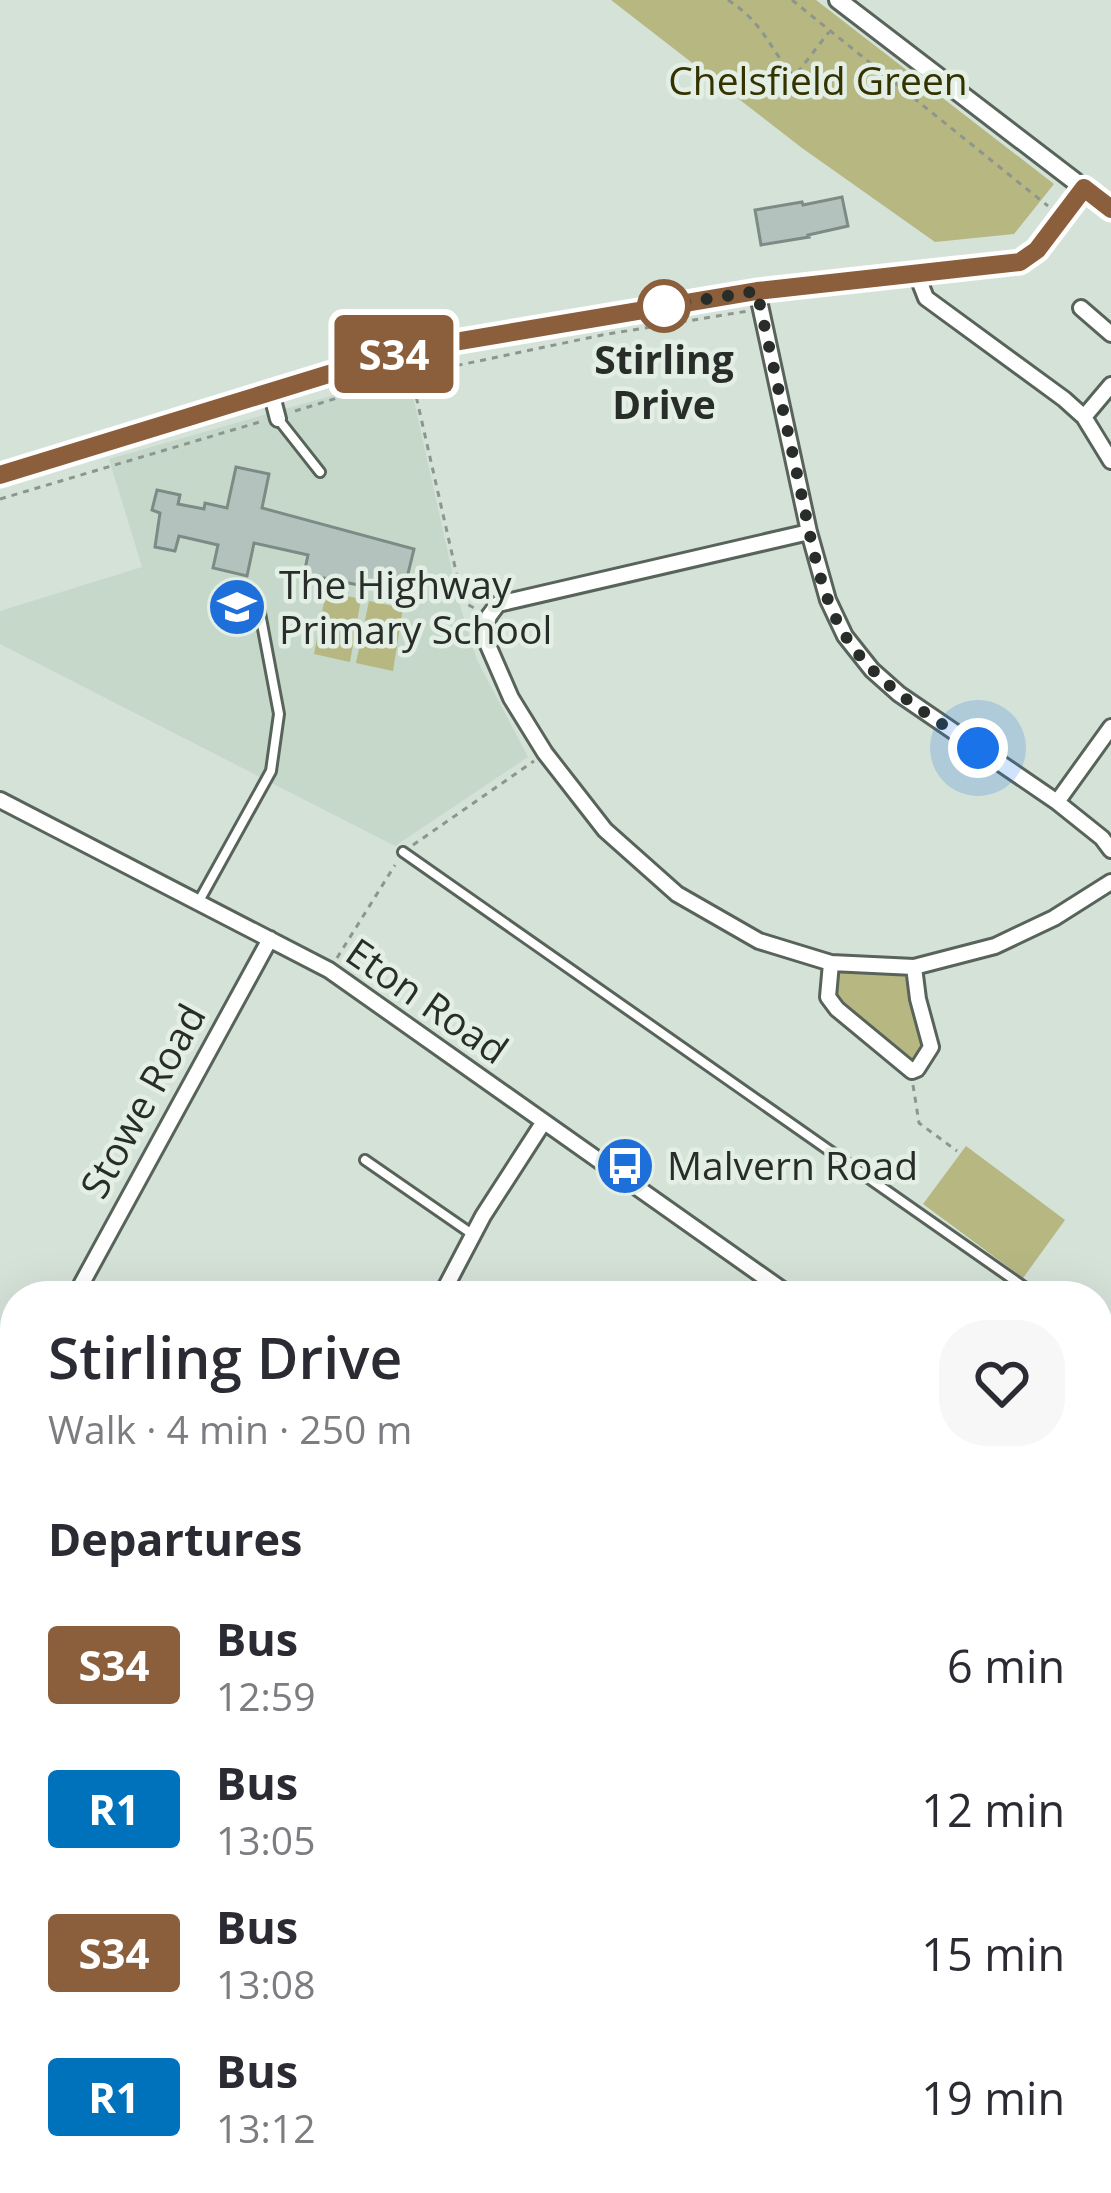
<!DOCTYPE html>
<html lang="en">
<head>
<meta charset="utf-8">
<style>
	:root { --surface:#fff; --page:#f7f7f7; --text:#2b2b33; --muted:#7c7c81 }
	body { margin:0; font-family:"Open Sans",sans-serif; background:var(--page); color:var(--text); height:100vh; display:flex; flex-direction:column; font-size:45px; white-space:nowrap }
	* { box-sizing:border-box; margin:0 }
	p { font-size:39px; color:var(--muted) }
	.icon { flex:none; width:66px; height:66px; fill:none; stroke:currentColor; stroke-width:2; stroke-linecap:round; stroke-linejoin:round }
	.map { position:relative; flex:1; overflow:hidden }
	.drawer { position:absolute; left:0px; top:1281px; width:1113px; height:912px; display:flex; flex-direction:column; background:var(--surface); border-radius:48px 48px 0 0; box-shadow:0 12px 48px #0002 }
	.drawer>* { flex:none }
	.badge { padding:0 24px; border-radius:9px; font-size:42px; line-height:78px }
	.you { position:absolute; width:60px; height:60px; margin:-30px; border:9px solid #fff; border-radius:50%; background:#1a73e8; box-shadow:0 0 0 18px #1a73e833 }
	.map>.badge { position:absolute; translate:-50% -50%; box-shadow:0 0 0 6px #fff }
	h2 { padding:0 48px; font-size:45px; line-height:108px }
	.round { display:grid; place-items:center; flex:none; width:126px; height:126px; border-radius:48px; background:var(--page) }
	.summary { display:flex; align-items:center; justify-content:space-between; height:204px; padding:0 48px }
	h1 { font-size:57px; font-weight:600; line-height:90px }
	ul { padding:0; list-style:none }
	li { display:flex; align-items:center; gap:36px; height:144px; padding:0 48px }
	li div { flex:1 }
	li b { display:block; font-size:45px }
	li em { font-style:normal }
	li .badge { min-width:132px; font-weight:700; text-align:center }
	.map>svg:first-child { display:block }
	.built { fill:#c5d8c9 }
	.green { fill:#b6b781 }
	.building { fill:#b3c2bd; stroke:#7c8b85; stroke-width:3 }
	.lines { fill:none; stroke-linecap:round; stroke-linejoin:round }
	.service-casing { stroke:#58635a; stroke-width:14 }
	.minor-casing { stroke:#58635a; stroke-width:20 }
	.tertiary-casing { stroke:#58635a; stroke-width:22 }
	.path { stroke:#8c968f; stroke-width:3; stroke-dasharray:6 6; stroke-linecap:butt }
	.service { stroke:#fff; stroke-width:8 }
	.minor { stroke:#fff; stroke-width:14 }
	.tertiary { stroke:#fff; stroke-width:16 }
	.line-casing { stroke:#fff; stroke-width:27 }
	.line { stroke:#8b5e3c; stroke-width:18 }
	.walk { stroke:#282d29; stroke-width:12; stroke-dasharray:0 21.6 }
	.stop-dot { fill:#fff; stroke:#8b5e3c; stroke-width:6 }
	.labels { text-anchor:middle; stroke-width:9; stroke-linejoin:round; paint-order:stroke }
	.park-label { font-size:39px; fill:#343300; stroke:#e3efe5 }
	.stop-label { font-size:39px; font-weight:bold; fill:#282d29; stroke:#e3efe5 }
	.poi-label { font-size:39px; fill:#282d29; stroke:#e3efe5; text-anchor:start }
	.street-label { font-size:39px; fill:#282d29; stroke:#e3efe5 }
</style>
</head>
<body>
<div class="map">
<svg width="1111" height="2193" viewBox="0 0 1111 2193">
	<rect width="100%" height="100%" fill="#d5e2d8"/>
	<path class="built" d="M408,374L459,602L477,660L528,757L395,846L0,644V611L142,567L109,459Z"/>
	<path class="green" d="M611,0H816L1054,184L1014,234L935,242L802,148Z
		M326,592L361,599L350,662L314,654Z
		M369,601L403,608L393,671L356,663Z
		M840,968L903,973L909,982L921,1037L922,1044L914,1059L904,1058L835,998Z
		M966,1146L1065,1220L1023,1278L923,1204Z
		M15,1901V2028L11,2030L0,2018V1924Z
		M569,2178H786L777,2193H574Z"/>
	<path class="building" d="M842,197L848,226L808,235L809,237L761,245L755,210L802,202L803,205Z
		M236,467L269,474L262,508L414,549L403,594L304,574L308,555L254,543L247,576L213,568L218,545L179,536L175,551L155,547L160,513L152,510L157,490L180,495L178,504L204,509L205,503L227,508Z"/>
	<g class="lines">
		<g class="service-casing">
			<path id="service" d="M279,420L320,472
				M403,852L1027,1289L1022,1296
				M199,901L271,771L279,714L257,597
				M365,1160L472,1234"/>
		</g>
		<g class="minor-casing">
			<path id="minor" d="M917,275L926,298L1064,399L1084,417L1111,461
				M757,291L809,532L828,600L845,636L872,670L899,694L1057,802L1102,838L1111,850
				M1081,308L1111,334
				M271,392L278,419
				M1084,417L1111,385
				M0,476L407,350L757,291L1020,262L1037,250L1084,188
				M809,532L498,604L489,616L484,636L511,698L545,753L605,830L677,894L759,941L831,963L914,967L995,946L1054,918L1111,882
				M0,800L329,970L791,1296
				M1057,802L1111,727
				M831,963L828,997L837,1009L912,1071L917,1069L931,1047L918,999L914,967
				M75,1296L270,939
				M441,1296L483,1216L543,1123
				M0,1447L15,1414
				M1098,1506L1111,1515
				M0,1767L15,1776
				M1098,1939L1111,1931
				M183,2178L209,2193
				M550,2178L556,2193
				M61,2193L96,2178
				M937,2193L946,2178"/>
		</g>
		<g class="tertiary-casing">
			<path id="tertiary" d="M838,0L1111,209"/>
		</g>
		<path class="path" d="M728,0C764,23 769,48 794,77L829,32
			M792,0L1048,206
			M411,374L463,602L476,609
			M295,411L412,375L602,335L748,311
			M0,499L263,421
			M413,845L534,761
			M337,958L395,865
			M913,1085L919,1123L957,1151
			M0,1914L15,1891"/>
		<use href="#service" class="service"/>
		<use href="#minor" class="minor"/>
		<use href="#tertiary" class="tertiary"/>
	</g>
	<g class="lines">
		<g class="line-casing">
			<path id="line" d="M0,475L407,350L757,291L1020,262L1037,250L1084,188L1111,209"/>
		</g>
		<use href="#line" class="line"/>
		<path class="walk" d="M664,306L757,291C771,357 786,422 800,488C811,537 819,594 846,637C877,686 931,716 978,748"/>
	</g>
	<defs>
		<g id="school-disc" transform="scale(3)"><circle r="9.5" fill="#1e6fda" stroke="#e3efe5"/><path d="M0-5L7-2L0 1L-7-2ZM-4 1L0 2.5L4 1V4Q0 6-4 4Z" fill="#fff"/></g>
		<g id="bus-disc" transform="scale(3)"><circle r="9.5" fill="#1e6fda" stroke="#e3efe5"/><path d="M-5-6H5V4H4V6H2V4H-2V6H-4V4H-5ZM-3.5-4V0h7V-4ZM-3.5 1.2v1.5H-2V1.2ZM2 1.2v1.5H3.5V1.2Z" fill="#fff"/></g>
	</defs>
	<g fill-rule="evenodd">
		<use href="#school-disc" x="237" y="607"/>
		<use href="#bus-disc" x="625" y="1166"/>
	</g>
	<circle class="stop-dot" cx="664" cy="306" r="24"/>
	<g class="labels">
		<g class="park-label">
			<text x="818" y="95">Chelsfield Green</text>
		</g>
		<g class="stop-label">
			<text x="664" y="374">Stirling<tspan x="664" dy="45">Drive</tspan></text>
		</g>
		<g class="poi-label">
			<text x="279" y="599">The Highway<tspan x="279" dy="45">Primary School</tspan></text>
			<text x="667" y="1180">Malvern Road</text>
		</g>
		<g class="street-label">
			<text transform="translate(427 1001) rotate(35)" y="14">Eton Road</text>
			<text transform="translate(143 1101) rotate(-61)" y="14">Stowe Road</text>
		</g>
	</g>
</svg>
<div class="you" style="left:978px;top:748px"></div>
<b class="badge" style="left:394px;top:354px;background:#8b5e3c;color:#fff">S34</b>
<section class="drawer">
<div class="summary"><div><h1>Stirling Drive</h1><p>Walk · 4 min · 250 m</p></div><a class="round"><svg class="icon" aria-label="heart" viewBox="0 0 24 24"><path d="M12 20l-8-8c-3-5 5-10 8-4 3-6 11-1 8 4z"/></svg></a></div>
<h2>Departures</h2>
<ul>
<li><span class="badge" style="background:#8b5e3c;color:#fff">S34</span><div><b>Bus</b><p>12:59</p></div><em>6 min</em></li>
<li><span class="badge" style="background:#0072bc;color:#fff">R1</span><div><b>Bus</b><p>13:05</p></div><em>12 min</em></li>
<li><span class="badge" style="background:#8b5e3c;color:#fff">S34</span><div><b>Bus</b><p>13:08</p></div><em>15 min</em></li>
<li><span class="badge" style="background:#0072bc;color:#fff">R1</span><div><b>Bus</b><p>13:12</p></div><em>19 min</em></li>
</ul>
</section>
</div>
</body>
</html>
